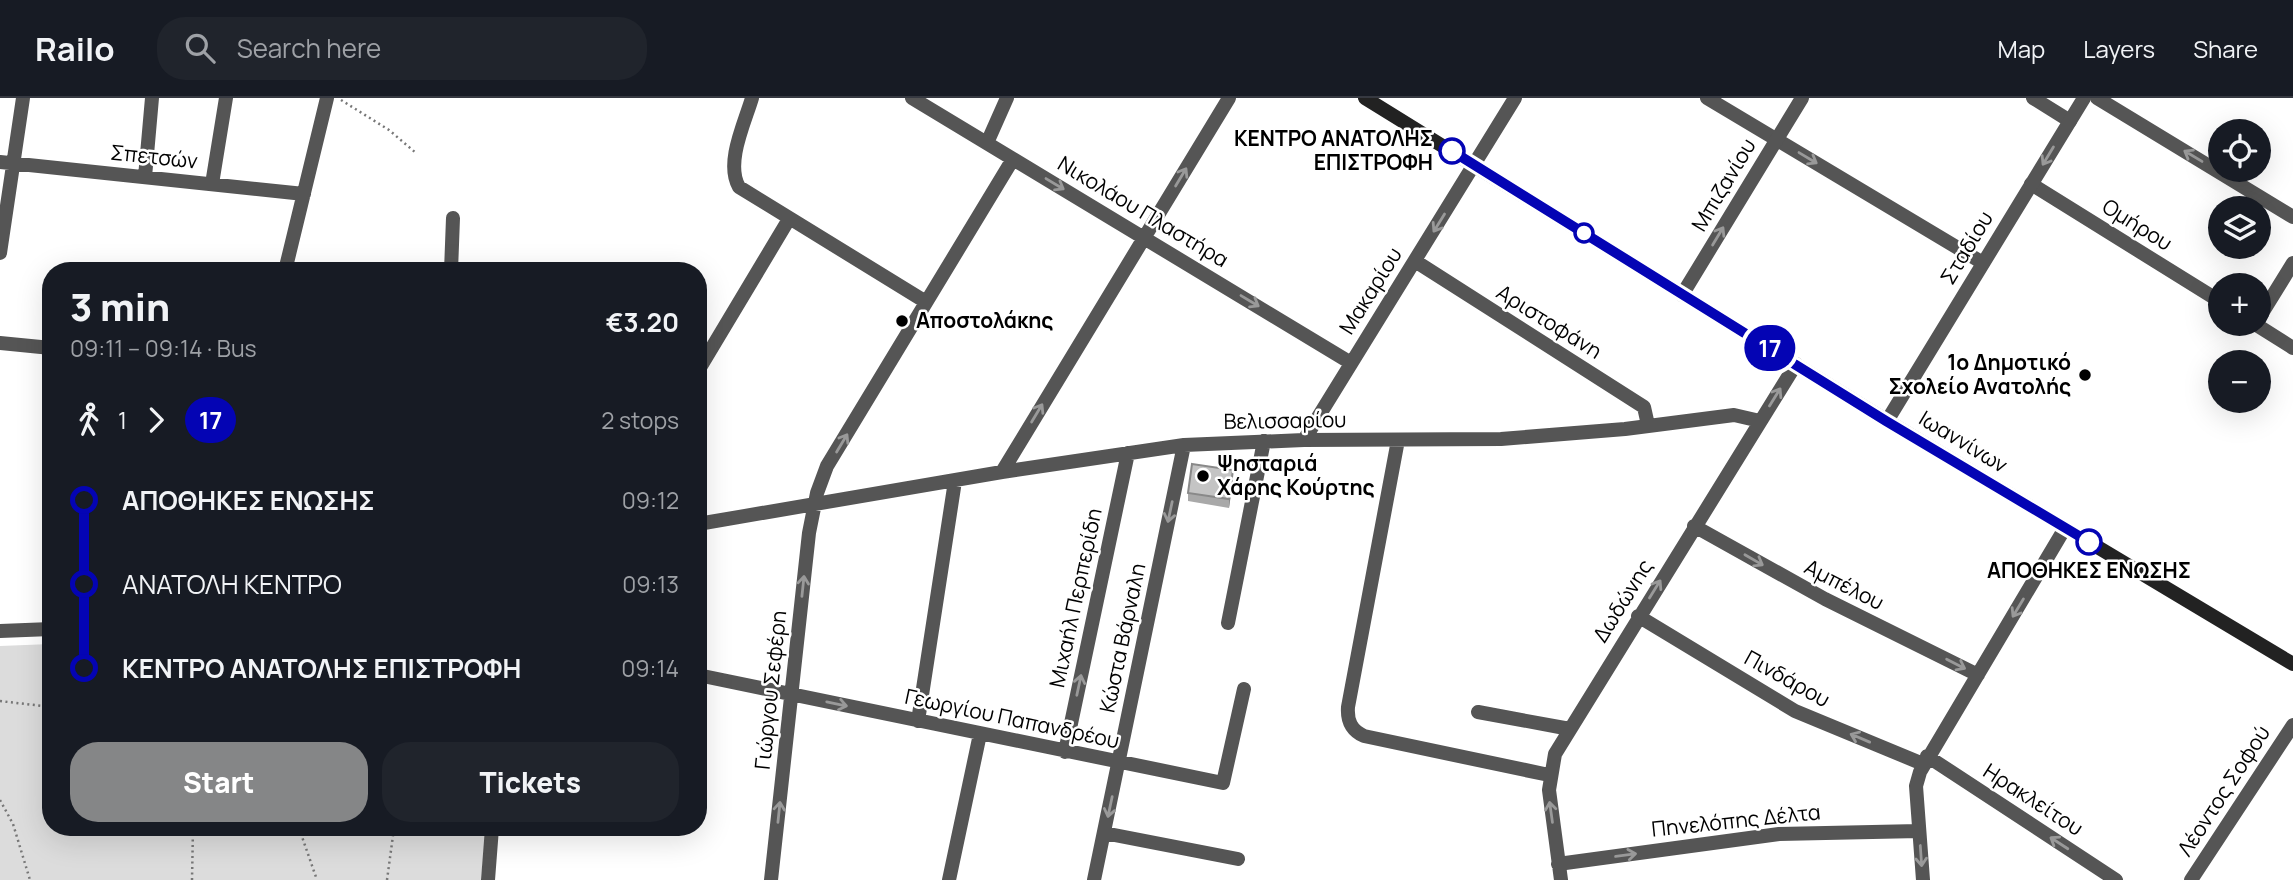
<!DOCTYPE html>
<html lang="en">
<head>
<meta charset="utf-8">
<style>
	:root { --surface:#171b24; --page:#20242c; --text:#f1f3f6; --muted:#9ea1a6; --line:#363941; --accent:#858687 }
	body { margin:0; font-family:Manrope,sans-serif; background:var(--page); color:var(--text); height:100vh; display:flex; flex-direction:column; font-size:26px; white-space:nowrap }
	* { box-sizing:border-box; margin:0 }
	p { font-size:23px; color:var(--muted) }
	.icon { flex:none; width:38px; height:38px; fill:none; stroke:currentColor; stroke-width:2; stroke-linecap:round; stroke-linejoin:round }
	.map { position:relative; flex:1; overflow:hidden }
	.sheet { position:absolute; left:42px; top:164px; width:665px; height:574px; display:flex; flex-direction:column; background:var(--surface); border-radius:28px; box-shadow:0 7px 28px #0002 }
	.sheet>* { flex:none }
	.badge { padding:0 14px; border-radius:23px; font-size:24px; line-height:46px }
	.controls { position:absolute; left:2208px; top:21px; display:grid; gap:14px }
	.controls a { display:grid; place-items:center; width:63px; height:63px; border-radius:50%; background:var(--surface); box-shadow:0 7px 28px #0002; font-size:35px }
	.map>.badge { position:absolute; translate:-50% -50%; box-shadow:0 0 0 4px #fff }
	.legs { display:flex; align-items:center; gap:10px; height:77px; padding:0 28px; font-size:23px }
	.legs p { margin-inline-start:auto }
	.summary { display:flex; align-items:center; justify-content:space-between; height:119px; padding:0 28px }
	h1 { font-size:38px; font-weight:800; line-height:52px }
	.action { display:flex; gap:14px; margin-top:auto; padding:14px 28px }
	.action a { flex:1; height:80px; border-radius:28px; background:var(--accent); color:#fff; font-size:28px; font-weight:800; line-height:80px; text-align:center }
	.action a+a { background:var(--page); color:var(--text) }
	ul { padding:0 28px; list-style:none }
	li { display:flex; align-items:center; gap:24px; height:84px; font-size:26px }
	li i { display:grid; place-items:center; width:10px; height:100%; margin:0 9px; background:currentColor }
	li i::after { content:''; width:18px; height:18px; margin:-9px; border:5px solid; border-radius:50%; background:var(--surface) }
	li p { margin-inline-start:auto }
	li:first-child i { background:linear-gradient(#0000 50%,currentColor 0) }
	li:last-child i { background:linear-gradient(currentColor 50%,#0000 0) }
	header { display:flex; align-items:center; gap:42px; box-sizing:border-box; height:98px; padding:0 35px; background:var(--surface); border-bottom:2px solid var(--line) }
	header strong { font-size:33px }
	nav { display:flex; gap:38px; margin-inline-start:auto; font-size:24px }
	.search { width:490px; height:63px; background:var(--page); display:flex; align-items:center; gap:18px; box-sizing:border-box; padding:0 24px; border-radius:28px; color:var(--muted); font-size:26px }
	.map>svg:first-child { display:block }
	.green { fill:#dcdcdc }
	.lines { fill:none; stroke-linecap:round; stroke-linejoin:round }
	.path { stroke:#777; stroke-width:2.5; stroke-dasharray:2 3.5; stroke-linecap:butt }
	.minor { stroke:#555; stroke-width:14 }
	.tertiary { stroke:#555; stroke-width:14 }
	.secondary { stroke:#222; stroke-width:14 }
	.wall { fill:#a9a9a9 }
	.shaded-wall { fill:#898989 }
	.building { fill:#c4c4c4; stroke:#898989; stroke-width:2 }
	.oneway { stroke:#999 }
	.line-1-casing { stroke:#fff; stroke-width:16 }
	.line-1 { stroke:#0404b4; stroke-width:10 }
	.stop-1-dot { fill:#fff; stroke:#0404b4; stroke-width:3.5 }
	.poi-dot { fill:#000; stroke:#fff; stroke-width:2.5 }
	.labels { text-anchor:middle; stroke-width:5; stroke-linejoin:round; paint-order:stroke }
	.stop-label { font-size:21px; font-weight:bold; fill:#000; stroke:#fff; text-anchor:end }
	.street-label { font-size:21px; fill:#000; stroke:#fff }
	.poi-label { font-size:21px; font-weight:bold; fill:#000; stroke:#fff; text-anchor:start }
</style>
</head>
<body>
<header>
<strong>Railo</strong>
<div class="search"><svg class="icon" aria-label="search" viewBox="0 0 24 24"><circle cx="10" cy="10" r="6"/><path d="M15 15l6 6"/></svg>Search here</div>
<nav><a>Map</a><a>Layers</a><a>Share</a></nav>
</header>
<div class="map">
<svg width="2293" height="782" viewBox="0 0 2293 782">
	<rect width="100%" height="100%" fill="#fff"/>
	<path class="green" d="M51,546V730H486L481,782H0V548Z"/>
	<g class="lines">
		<path class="path" d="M341,2L389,32L416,55
			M0,603L51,609
			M0,702L13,726L30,782
			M299,730L317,782
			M192,782L193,730
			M387,782L394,730"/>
		<path class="minor" d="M752,0C745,24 725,65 739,89L926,204
			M912,0L1351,265
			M1707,0L1983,165
			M2033,0L2070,23
			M2097,0L2293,119
			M987,45L1007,0
			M0,64L304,96
			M145,79L152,0
			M212,86L226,0
			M2031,86L2221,204
			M0,155L23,0
			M1415,163L1644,309L1648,327
			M285,173L327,0
			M451,173L453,120
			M2259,220L2293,165
			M2255,226L2293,250
			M0,245L51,250
			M698,273L789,121
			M1304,342L1515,0
			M1398,342L1348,609C1347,623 1351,632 1364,638L1549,677
			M1002,374L1229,0
			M698,426L1002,374L1184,347L1304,342L1501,341L1625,331L1734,317L1760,323
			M1694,428L1825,501L1978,577
			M1638,518L1795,613L1923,666
			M1228,525L1264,343
			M0,533L51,531
			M698,577L1223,685L1244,591
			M1478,614L1570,631
			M918,623L955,383
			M1065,654L1128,355
			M1927,658L2116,782
			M1104,735L1238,761
			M1558,766L1779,736L1919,733
			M488,782L492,730
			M771,782L809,435L817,395L827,368L1013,61
			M949,782L980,636
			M1094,782L1184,347
			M1561,782L1549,692L1555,656L1796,266
			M1923,782L1916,688L1920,674L2065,430
			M2191,782L2293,627"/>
		<path class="tertiary" d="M1682,197L1802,0
			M1887,323L2084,0"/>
		<path class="secondary" d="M1365,0L1887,323L2293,566"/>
	</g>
	<path class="wall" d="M1233,381L1229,410L1188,403V395Z"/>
	<path class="shaded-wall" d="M1233,372V381L1229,410V401Z"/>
	<path class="building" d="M1192,366L1233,372L1229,401L1188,395Z"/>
	<defs><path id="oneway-shaft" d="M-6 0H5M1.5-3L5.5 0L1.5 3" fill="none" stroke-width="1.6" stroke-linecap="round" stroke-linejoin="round" transform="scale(1.75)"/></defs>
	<g class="oneway">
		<use href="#oneway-shaft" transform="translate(2048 58) rotate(121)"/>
		<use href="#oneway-shaft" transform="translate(2193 58) rotate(-149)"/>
		<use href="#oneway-shaft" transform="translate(1808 60) rotate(31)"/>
		<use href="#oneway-shaft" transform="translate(1181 79) rotate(-59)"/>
		<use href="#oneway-shaft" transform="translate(1055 86) rotate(31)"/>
		<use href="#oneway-shaft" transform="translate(1439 125) rotate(122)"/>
		<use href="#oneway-shaft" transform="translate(1718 138) rotate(-59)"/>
		<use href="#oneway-shaft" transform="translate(1250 203) rotate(31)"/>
		<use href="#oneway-shaft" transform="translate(1775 299) rotate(-58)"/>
		<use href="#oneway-shaft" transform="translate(1037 315) rotate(-59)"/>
		<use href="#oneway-shaft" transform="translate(842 345) rotate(-59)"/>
		<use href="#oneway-shaft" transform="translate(1170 414) rotate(102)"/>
		<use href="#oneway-shaft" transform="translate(1754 462) rotate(30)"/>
		<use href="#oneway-shaft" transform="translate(803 488) rotate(-84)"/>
		<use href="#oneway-shaft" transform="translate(1655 491) rotate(-58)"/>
		<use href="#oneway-shaft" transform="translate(2018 510) rotate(121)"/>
		<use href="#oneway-shaft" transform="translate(1956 566) rotate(27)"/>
		<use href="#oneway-shaft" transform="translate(1079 587) rotate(-78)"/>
		<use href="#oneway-shaft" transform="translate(837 606) rotate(12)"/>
		<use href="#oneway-shaft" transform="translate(1860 640) rotate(-157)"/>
		<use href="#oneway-shaft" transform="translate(1110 709) rotate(102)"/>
		<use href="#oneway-shaft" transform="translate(779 714) rotate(-84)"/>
		<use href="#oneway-shaft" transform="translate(1551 714) rotate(-98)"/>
		<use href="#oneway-shaft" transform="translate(2059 745) rotate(-147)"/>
		<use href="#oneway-shaft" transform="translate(1626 757) rotate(-8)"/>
		<use href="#oneway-shaft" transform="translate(1921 758) rotate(86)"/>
	</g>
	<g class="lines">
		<g class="line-1-casing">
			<path id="line-1" d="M1452,53L1886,323L2089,444"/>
		</g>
		<use href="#line-1" class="line-1"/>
	</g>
	<g class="stop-1-dot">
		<circle cx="1452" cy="53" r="12"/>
		<circle cx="1584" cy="135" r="9"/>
		<circle cx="2089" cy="444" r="12"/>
	</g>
	<g class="poi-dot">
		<circle cx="902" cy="223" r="7"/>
		<circle cx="2085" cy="277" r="7"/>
		<circle cx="1203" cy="378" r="7"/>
	</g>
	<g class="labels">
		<g class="stop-label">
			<text x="1433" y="48">ΚΕΝΤΡΟ ΑΝΑΤΟΛΗΣ<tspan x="1433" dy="24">ΕΠΙΣΤΡΟΦΗ</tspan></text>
			<text x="2089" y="480" text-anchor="middle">ΑΠΟΘΗΚΕΣ ΕΝΩΣΗΣ</text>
		</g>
		<g class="street-label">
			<text transform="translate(154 59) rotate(6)" y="7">Σπετσών</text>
			<text transform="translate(1724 87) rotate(-59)" y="7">Μπιζανίου</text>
			<text transform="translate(1143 114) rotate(31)" y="7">Νικολάου Πλαστήρα</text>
			<text transform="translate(2137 127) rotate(32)" y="7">Ομήρου</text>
			<text transform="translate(1967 150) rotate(-59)" y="7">Σταδίου</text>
			<text transform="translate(1371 193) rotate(-58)" y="7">Μακαρίου</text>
			<text transform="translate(1549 224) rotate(32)" y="7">Αριστοφάνη</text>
			<text transform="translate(1285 323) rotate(-1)" y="7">Βελισσαρίου</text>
			<text transform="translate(1963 344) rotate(31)" y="7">Ιωαννίνων</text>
			<text transform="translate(1844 487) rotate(27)" y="7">Αμπέλου</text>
			<text transform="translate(1076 500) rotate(-78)" y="7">Μιχαήλ Περπερίδη</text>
			<text transform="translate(1623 503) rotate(-58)" y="7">Δωδώνης</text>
			<text transform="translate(1123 540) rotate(-78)" y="7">Κώστα Βάρναλη</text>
			<text transform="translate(1787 581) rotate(29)" y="7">Πινδάρου</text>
			<text transform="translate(771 592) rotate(-84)" y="7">Γιώργου Σεφέρη</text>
			<text transform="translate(1012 621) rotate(12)" y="7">Γεωργίου Παπανδρέου</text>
			<text transform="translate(2224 693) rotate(-57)" y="7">Λέοντος Σοφού</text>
			<text transform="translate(2033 702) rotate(33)" y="7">Ηρακλείτου</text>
			<text transform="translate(1736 723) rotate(-6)" y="7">Πηνελόπης Δέλτα</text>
		</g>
		<g class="poi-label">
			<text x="916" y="230">Αποστολάκης</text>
			<text x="2071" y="272" text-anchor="end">1ο Δημοτικό<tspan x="2071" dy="24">Σχολείο Ανατολής</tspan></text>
			<text x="1217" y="373">Ψησταριά<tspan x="1217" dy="24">Χάρης Κούρτης</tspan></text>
		</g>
	</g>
</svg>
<div class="controls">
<a><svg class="icon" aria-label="locate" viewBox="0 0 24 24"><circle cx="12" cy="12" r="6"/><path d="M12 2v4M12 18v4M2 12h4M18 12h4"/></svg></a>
<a><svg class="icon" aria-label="layers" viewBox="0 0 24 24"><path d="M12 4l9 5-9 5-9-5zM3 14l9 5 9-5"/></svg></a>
<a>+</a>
<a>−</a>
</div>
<b class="badge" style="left:1770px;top:250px;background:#0404b4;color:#fff">17</b>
<section class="sheet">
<div class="summary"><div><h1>3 min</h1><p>09:11 – 09:14 · Bus</p></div><b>€3.20</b></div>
<div class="legs"><svg class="icon" aria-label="walk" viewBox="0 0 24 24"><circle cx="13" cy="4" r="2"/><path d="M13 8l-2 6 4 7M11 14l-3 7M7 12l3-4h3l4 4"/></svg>1<svg class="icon" aria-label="forward" viewBox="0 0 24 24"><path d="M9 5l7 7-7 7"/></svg><b class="badge" style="background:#0404b4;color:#fff">17</b><p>2 stops</p></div>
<ul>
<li><i style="color:#0404b4"></i><b>ΑΠΟΘΗΚΕΣ ΕΝΩΣΗΣ</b><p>09:12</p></li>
<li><i style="color:#0404b4"></i><span>ΑΝΑΤΟΛΗ ΚΕΝΤΡΟ</span><p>09:13</p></li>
<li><i style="color:#0404b4"></i><b>ΚΕΝΤΡΟ ΑΝΑΤΟΛΗΣ ΕΠΙΣΤΡΟΦΗ</b><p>09:14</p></li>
</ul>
<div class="action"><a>Start</a><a>Tickets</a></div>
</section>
</div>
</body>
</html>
